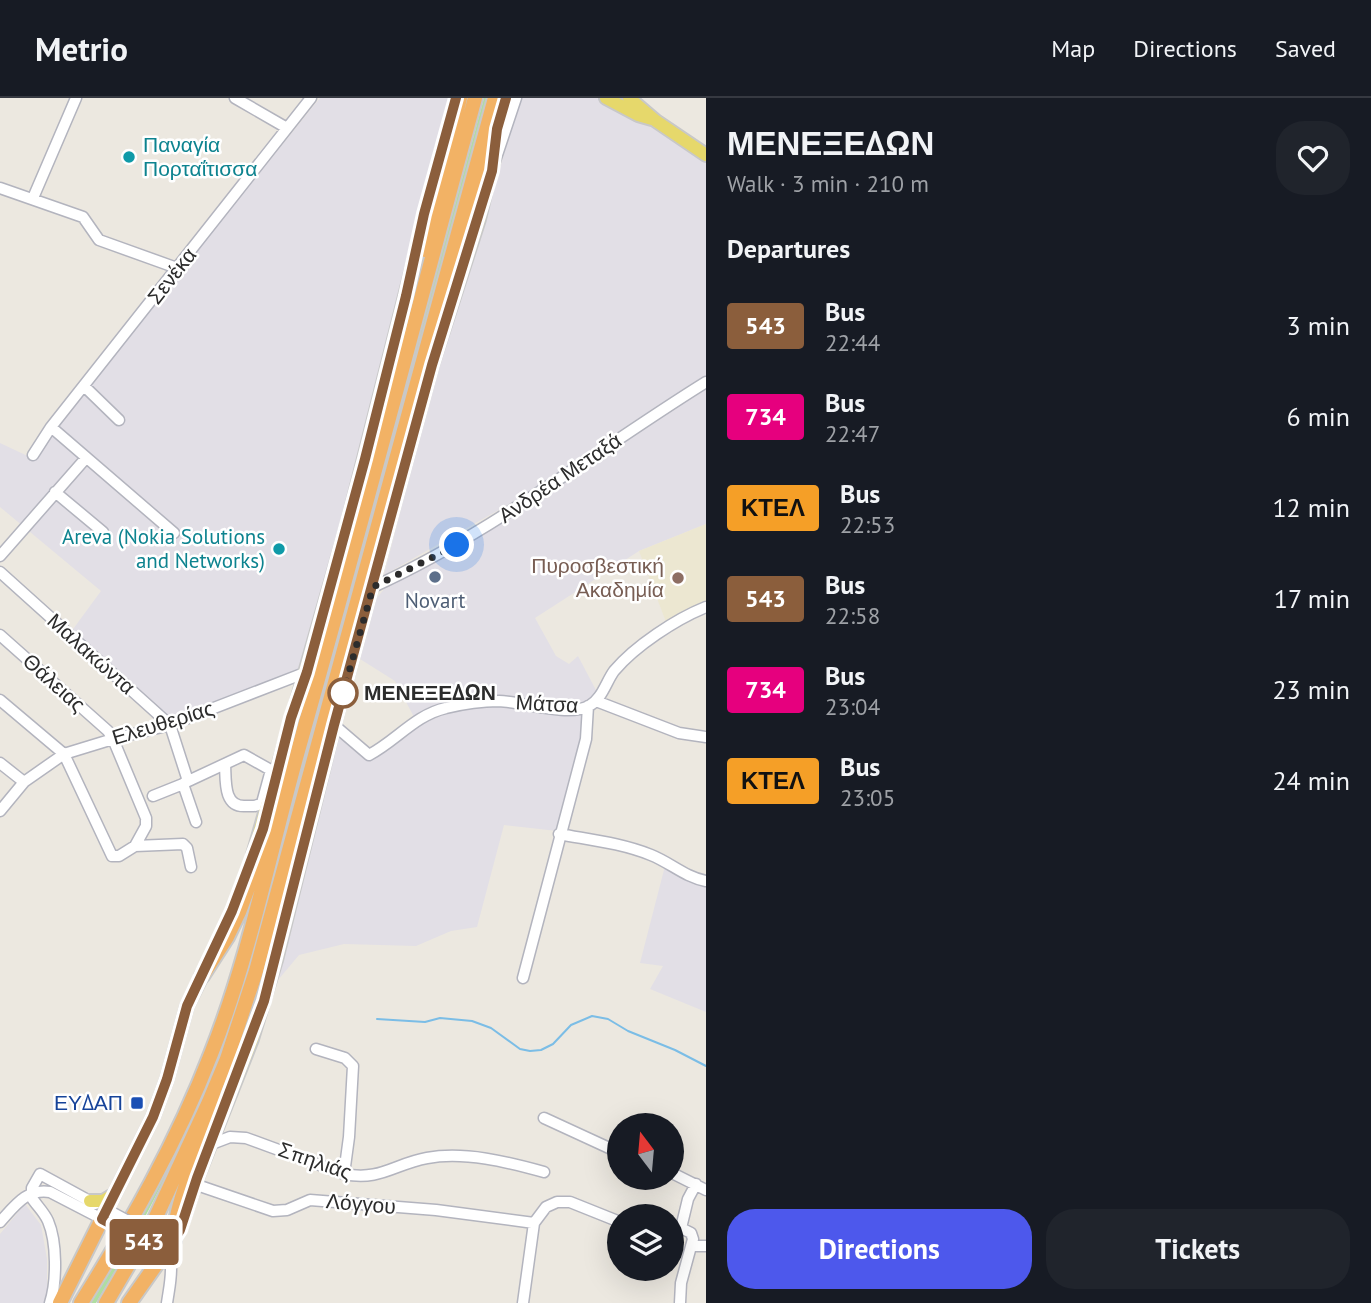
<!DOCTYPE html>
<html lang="en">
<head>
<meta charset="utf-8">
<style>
	:root { --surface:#171b24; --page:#20242c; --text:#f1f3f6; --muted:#9ea1a6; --line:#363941; --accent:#4d58ec }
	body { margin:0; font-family:"PT Sans",sans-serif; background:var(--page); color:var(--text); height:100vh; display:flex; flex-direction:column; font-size:26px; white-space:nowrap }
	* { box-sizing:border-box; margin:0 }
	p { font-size:23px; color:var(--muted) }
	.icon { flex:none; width:38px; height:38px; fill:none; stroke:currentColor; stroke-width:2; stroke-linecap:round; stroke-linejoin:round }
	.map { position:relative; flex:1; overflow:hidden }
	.drawer { display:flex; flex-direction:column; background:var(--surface); width:665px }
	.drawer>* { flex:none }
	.badge { padding:0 14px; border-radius:5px; font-size:24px; line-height:46px }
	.needle { width:46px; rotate:344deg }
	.tools { position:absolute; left:607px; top:1015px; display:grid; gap:14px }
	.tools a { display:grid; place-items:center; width:77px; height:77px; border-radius:50%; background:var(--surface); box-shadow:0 7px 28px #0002; font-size:35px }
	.you { position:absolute; width:35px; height:35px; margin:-18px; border:5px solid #fff; border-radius:50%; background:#1a73e8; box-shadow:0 0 0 10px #1a73e833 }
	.map>.badge { position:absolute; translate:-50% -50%; box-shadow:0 0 0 4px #fff }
	h2 { padding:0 21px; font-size:26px; line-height:63px }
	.round { display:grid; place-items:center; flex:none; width:74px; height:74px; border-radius:28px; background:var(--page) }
	.headline { display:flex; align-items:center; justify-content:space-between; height:119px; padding:0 21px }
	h1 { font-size:33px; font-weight:600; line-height:52px }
	.primary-button { display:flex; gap:14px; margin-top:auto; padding:14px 21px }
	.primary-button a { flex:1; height:80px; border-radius:28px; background:var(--accent); color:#fff; font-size:28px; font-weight:600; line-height:80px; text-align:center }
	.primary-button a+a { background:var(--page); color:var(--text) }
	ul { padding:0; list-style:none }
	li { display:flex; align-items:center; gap:21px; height:91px; padding:0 21px }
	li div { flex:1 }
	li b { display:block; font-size:26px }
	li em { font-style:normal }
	li .badge { min-width:77px; font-weight:700; text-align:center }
	header { display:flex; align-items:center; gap:42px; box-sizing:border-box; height:98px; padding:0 35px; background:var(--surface); border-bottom:2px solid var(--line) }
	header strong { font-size:33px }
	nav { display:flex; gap:38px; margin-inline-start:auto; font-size:24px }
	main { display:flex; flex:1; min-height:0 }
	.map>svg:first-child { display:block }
	.industrial { fill:#e2dfe6 }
	.education { fill:#ece7d1 }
	.green { fill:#aedea1 }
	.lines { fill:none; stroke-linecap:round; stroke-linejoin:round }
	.stream { stroke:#7bbde6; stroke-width:2 }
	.minor-casing { stroke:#b3b4be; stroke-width:13 }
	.major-casing { stroke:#c8c8c8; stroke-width:16 }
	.highway-casing { stroke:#c8c8c8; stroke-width:18 }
	.minor { stroke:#fff; stroke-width:10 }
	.major { stroke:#e6d86b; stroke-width:12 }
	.highway { stroke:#f2b265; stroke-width:14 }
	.minor-bridge-casing { stroke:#b3b4be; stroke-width:13; stroke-linecap:butt }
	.minor-bridge { stroke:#fff; stroke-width:10 }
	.line-casing { stroke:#fff; stroke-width:16 }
	.line { stroke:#8b5e3c; stroke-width:10 }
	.walk { stroke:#2c2c2c; stroke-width:7; stroke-dasharray:0 12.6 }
	.culture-dot { fill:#0f9aa8; stroke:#fff; stroke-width:2.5 }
	.service-dot { fill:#5c6f8a; stroke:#fff; stroke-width:2.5 }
	.education-dot { fill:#8d6e63; stroke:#fff; stroke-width:2.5 }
	.stop-dot { fill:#fff; stroke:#8b5e3c; stroke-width:3.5 }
	.transit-dot { fill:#1a4fb4; stroke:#fff; stroke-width:2.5 }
	.labels { text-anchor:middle; stroke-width:5; stroke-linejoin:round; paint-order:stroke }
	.culture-label { font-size:21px; fill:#0d838f; stroke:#fff; text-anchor:start }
	.street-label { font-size:21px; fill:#2c2c2c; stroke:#fff }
	.education-label { font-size:21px; fill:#785e54; stroke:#fff; text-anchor:end }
	.service-label { font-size:21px; fill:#4e5e75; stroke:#fff }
	.stop-label { font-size:21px; font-weight:bold; fill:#2c2c2c; stroke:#fff; text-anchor:start }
	.transit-label { font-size:21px; fill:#164399; stroke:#fff; text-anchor:end }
</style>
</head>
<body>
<header>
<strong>Metrio</strong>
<nav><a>Map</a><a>Directions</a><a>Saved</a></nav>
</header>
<main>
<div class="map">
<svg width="706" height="1205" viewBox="0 0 706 1205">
	<rect width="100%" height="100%" fill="#ece8e0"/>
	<path class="industrial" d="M320,0H450L357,374L301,580L171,631L68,538L101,493L0,409V345L34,361L58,325Z
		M520,0H599L657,30L706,62V280L667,303L525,397L384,477L442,252L477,152Z
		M706,289V426L639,453L535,520L556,558L569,566L578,558L598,596L586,605L570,608L518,601L439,609L414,619L395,583L360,561L376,501L385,490L454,453Z
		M498,606L583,617L580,651L557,733L504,727L477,829L451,833L416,848L344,846L299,857L278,882L289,826L337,637L343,638L362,658L368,661L413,629L444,612Z
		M665,768L685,781L706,786V914L650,891L663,868L640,865Z
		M25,1106L41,1127L47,1161V1197L44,1205H0V1136Z"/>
	<path class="education" d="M706,426V507L666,524L639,453Z"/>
	<path class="green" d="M484,0H488L272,790C260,833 248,876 234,918C199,1018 151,1114 96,1205H91L144,1115L184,1034L269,790Z"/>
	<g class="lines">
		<path class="stream" d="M377,921L425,924L440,920L472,923L491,930L520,951L530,953L541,952L553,946L571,927L592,918L608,921L628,933L675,952L706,968"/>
		<g class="minor-casing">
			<path id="minor" d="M235,0L287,30
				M493,69L516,0
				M0,90L83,119L99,142L177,170
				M33,100L76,0
				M84,288L119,322
				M51,329L174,435
				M33,357L51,329L311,0
				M55,394L103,434
				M0,458L86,360
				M0,474L170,627L188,683
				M373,489C492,435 595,353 706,284
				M0,537L108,633L113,641L146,720V728L135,748
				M0,602L64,656L112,758H119L135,748L183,746L187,750L191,769
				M596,603L679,635L706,639
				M334,627L369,657C396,643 415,617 446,610C462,606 482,603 499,603C523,604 568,619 589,608C602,601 606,584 614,573C635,548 676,521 706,509
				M0,665L24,684
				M225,666C226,682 223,709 245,708C252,708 257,709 262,705L271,672
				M184,685L244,657L276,675
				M153,698L183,686L196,724
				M0,713L24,684L64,656L113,641L170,627L307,574
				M559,736C591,742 621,745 651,757C671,765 685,779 706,783
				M523,880L586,641L588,608
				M316,951L345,960L353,968L349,1039L344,1076
				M544,1020L620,1055
				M209,1047L230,1039L246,1040L344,1076C381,1083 394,1066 427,1060C464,1053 508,1064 544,1074
				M672,1075L706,1092
				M194,1086L273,1113L287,1112L310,1102L436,1112L534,1125
				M0,1124C14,1109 26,1090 50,1094L106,1123
				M672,1130H681L691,1135L693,1141L681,1185L680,1205
				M681,1130L688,1101L696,1086
				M154,1137C178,1158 171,1177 167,1205
				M691,1148H706
				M50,1205C57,1183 57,1144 48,1123C44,1114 37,1108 32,1100V1090L40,1076L95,1106
				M523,1205L534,1125L546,1109L557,1104H570L620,1124"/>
		</g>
		<g class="major-casing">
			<path id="major" d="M606,0L638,17L652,21
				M629,0L656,23L706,57
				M496,40L506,0
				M253,757L347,428L443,48
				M90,1103H103L113,1097
				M102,1121L153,1019L167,981L187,908L206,870
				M181,1128L197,1080L252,941L276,862L334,627L432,267L479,121L493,62"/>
		</g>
		<g class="highway-casing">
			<path id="highway" d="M467,134L497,31
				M425,152L460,0
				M202,878L227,839L239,814L264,747
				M174,1143C173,1106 206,1039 219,1002
				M60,1205L102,1121
				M81,1205C131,1125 177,1044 211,956C251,855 271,747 301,642C361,429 417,214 475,0
				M106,1205L155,1121L209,1004L227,961L256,873L495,0
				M129,1205L167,1151"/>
		</g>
		<use href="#minor" class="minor"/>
		<use href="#major" class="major"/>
		<use href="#highway" class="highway"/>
		<g class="minor-bridge-casing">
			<path id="minor-bridge" d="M113,1115L154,1137
				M108,1124L150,1146"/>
		</g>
		<use href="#minor-bridge" class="minor-bridge"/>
	</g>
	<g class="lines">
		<g class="line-casing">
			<path id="line" d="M456,0L424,116L406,198L365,361L307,574L291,620L263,731L232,813L187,908L167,981L153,1019L102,1121L150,1146L167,1152L180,1132L197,1080L264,903L334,627L432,267L492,73L497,31L506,0"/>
		</g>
		<use href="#line" class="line"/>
		<path class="walk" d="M343,595L373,489L457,447"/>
	</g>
	<g class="culture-dot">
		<circle cx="129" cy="59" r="7"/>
		<circle cx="279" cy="451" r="7"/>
	</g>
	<circle class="service-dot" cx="435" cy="479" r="7"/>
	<circle class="education-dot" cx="678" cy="480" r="7"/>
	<circle class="stop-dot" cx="343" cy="595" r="14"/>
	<rect class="transit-dot" x="130" y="998" width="14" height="14" rx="3.5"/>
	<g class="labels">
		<g class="culture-label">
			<text x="143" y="54">Παναγία<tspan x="143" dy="24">Πορταΐτισσα</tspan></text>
			<text x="265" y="446" text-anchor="end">Areva (Nokia Solutions<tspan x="265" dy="24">and Networks)</tspan></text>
		</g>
		<g class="street-label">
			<text transform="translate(172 178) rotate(-52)" y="7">Σενέκα</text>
			<text transform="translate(560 380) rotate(-34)" y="7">Ανδρέα Μεταξά</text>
			<text transform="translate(91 556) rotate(42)" y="7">Μαλακώντα</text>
			<text transform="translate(54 585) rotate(42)" y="7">Θάλειας</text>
			<text transform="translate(547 606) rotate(3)" y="7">Μάτσα</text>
			<text transform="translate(163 625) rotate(-17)" y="7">Ελευθερίας</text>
			<text transform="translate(315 1063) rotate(19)" y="7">Σπηλιάς</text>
			<text transform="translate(361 1106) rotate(5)" y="7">Λόγγου</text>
		</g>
		<g class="education-label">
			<text x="664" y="475">Πυροσβεστική<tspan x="664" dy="24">Ακαδημία</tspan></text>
		</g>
		<g class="service-label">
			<text x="435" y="510">Novart</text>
		</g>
		<g class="stop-label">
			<text x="364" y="602">ΜΕΝΕΞΕΔΩΝ</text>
		</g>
		<g class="transit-label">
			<text x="123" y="1012">ΕΥΔΑΠ</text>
		</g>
	</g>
</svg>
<div class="tools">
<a><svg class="needle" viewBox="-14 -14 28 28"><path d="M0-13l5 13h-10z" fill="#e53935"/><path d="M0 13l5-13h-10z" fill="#9ea1a6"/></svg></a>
<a><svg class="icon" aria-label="layers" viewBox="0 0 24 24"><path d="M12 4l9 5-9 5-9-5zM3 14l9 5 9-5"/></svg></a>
</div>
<div class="you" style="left:457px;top:447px"></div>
<b class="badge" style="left:144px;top:1144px;background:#8b5e3c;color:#fff">543</b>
</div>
<section class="drawer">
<div class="headline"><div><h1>ΜΕΝΕΞΕΔΩΝ</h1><p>Walk · 3 min · 210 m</p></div><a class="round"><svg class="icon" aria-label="heart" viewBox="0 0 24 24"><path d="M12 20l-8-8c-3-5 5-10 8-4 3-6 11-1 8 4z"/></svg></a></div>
<h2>Departures</h2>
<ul>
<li><span class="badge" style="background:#8b5e3c;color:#fff">543</span><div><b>Bus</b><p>22:44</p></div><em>3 min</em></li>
<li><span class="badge" style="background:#e6007e;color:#fff">734</span><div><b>Bus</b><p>22:47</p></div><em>6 min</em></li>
<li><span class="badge" style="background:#f59f27;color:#111">ΚΤΕΛ</span><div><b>Bus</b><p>22:53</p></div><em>12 min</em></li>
<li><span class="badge" style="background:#8b5e3c;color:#fff">543</span><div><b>Bus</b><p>22:58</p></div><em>17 min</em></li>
<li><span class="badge" style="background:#e6007e;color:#fff">734</span><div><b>Bus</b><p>23:04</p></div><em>23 min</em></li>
<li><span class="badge" style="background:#f59f27;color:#111">ΚΤΕΛ</span><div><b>Bus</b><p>23:05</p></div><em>24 min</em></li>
</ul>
<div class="primary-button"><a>Directions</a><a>Tickets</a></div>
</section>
</main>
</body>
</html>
